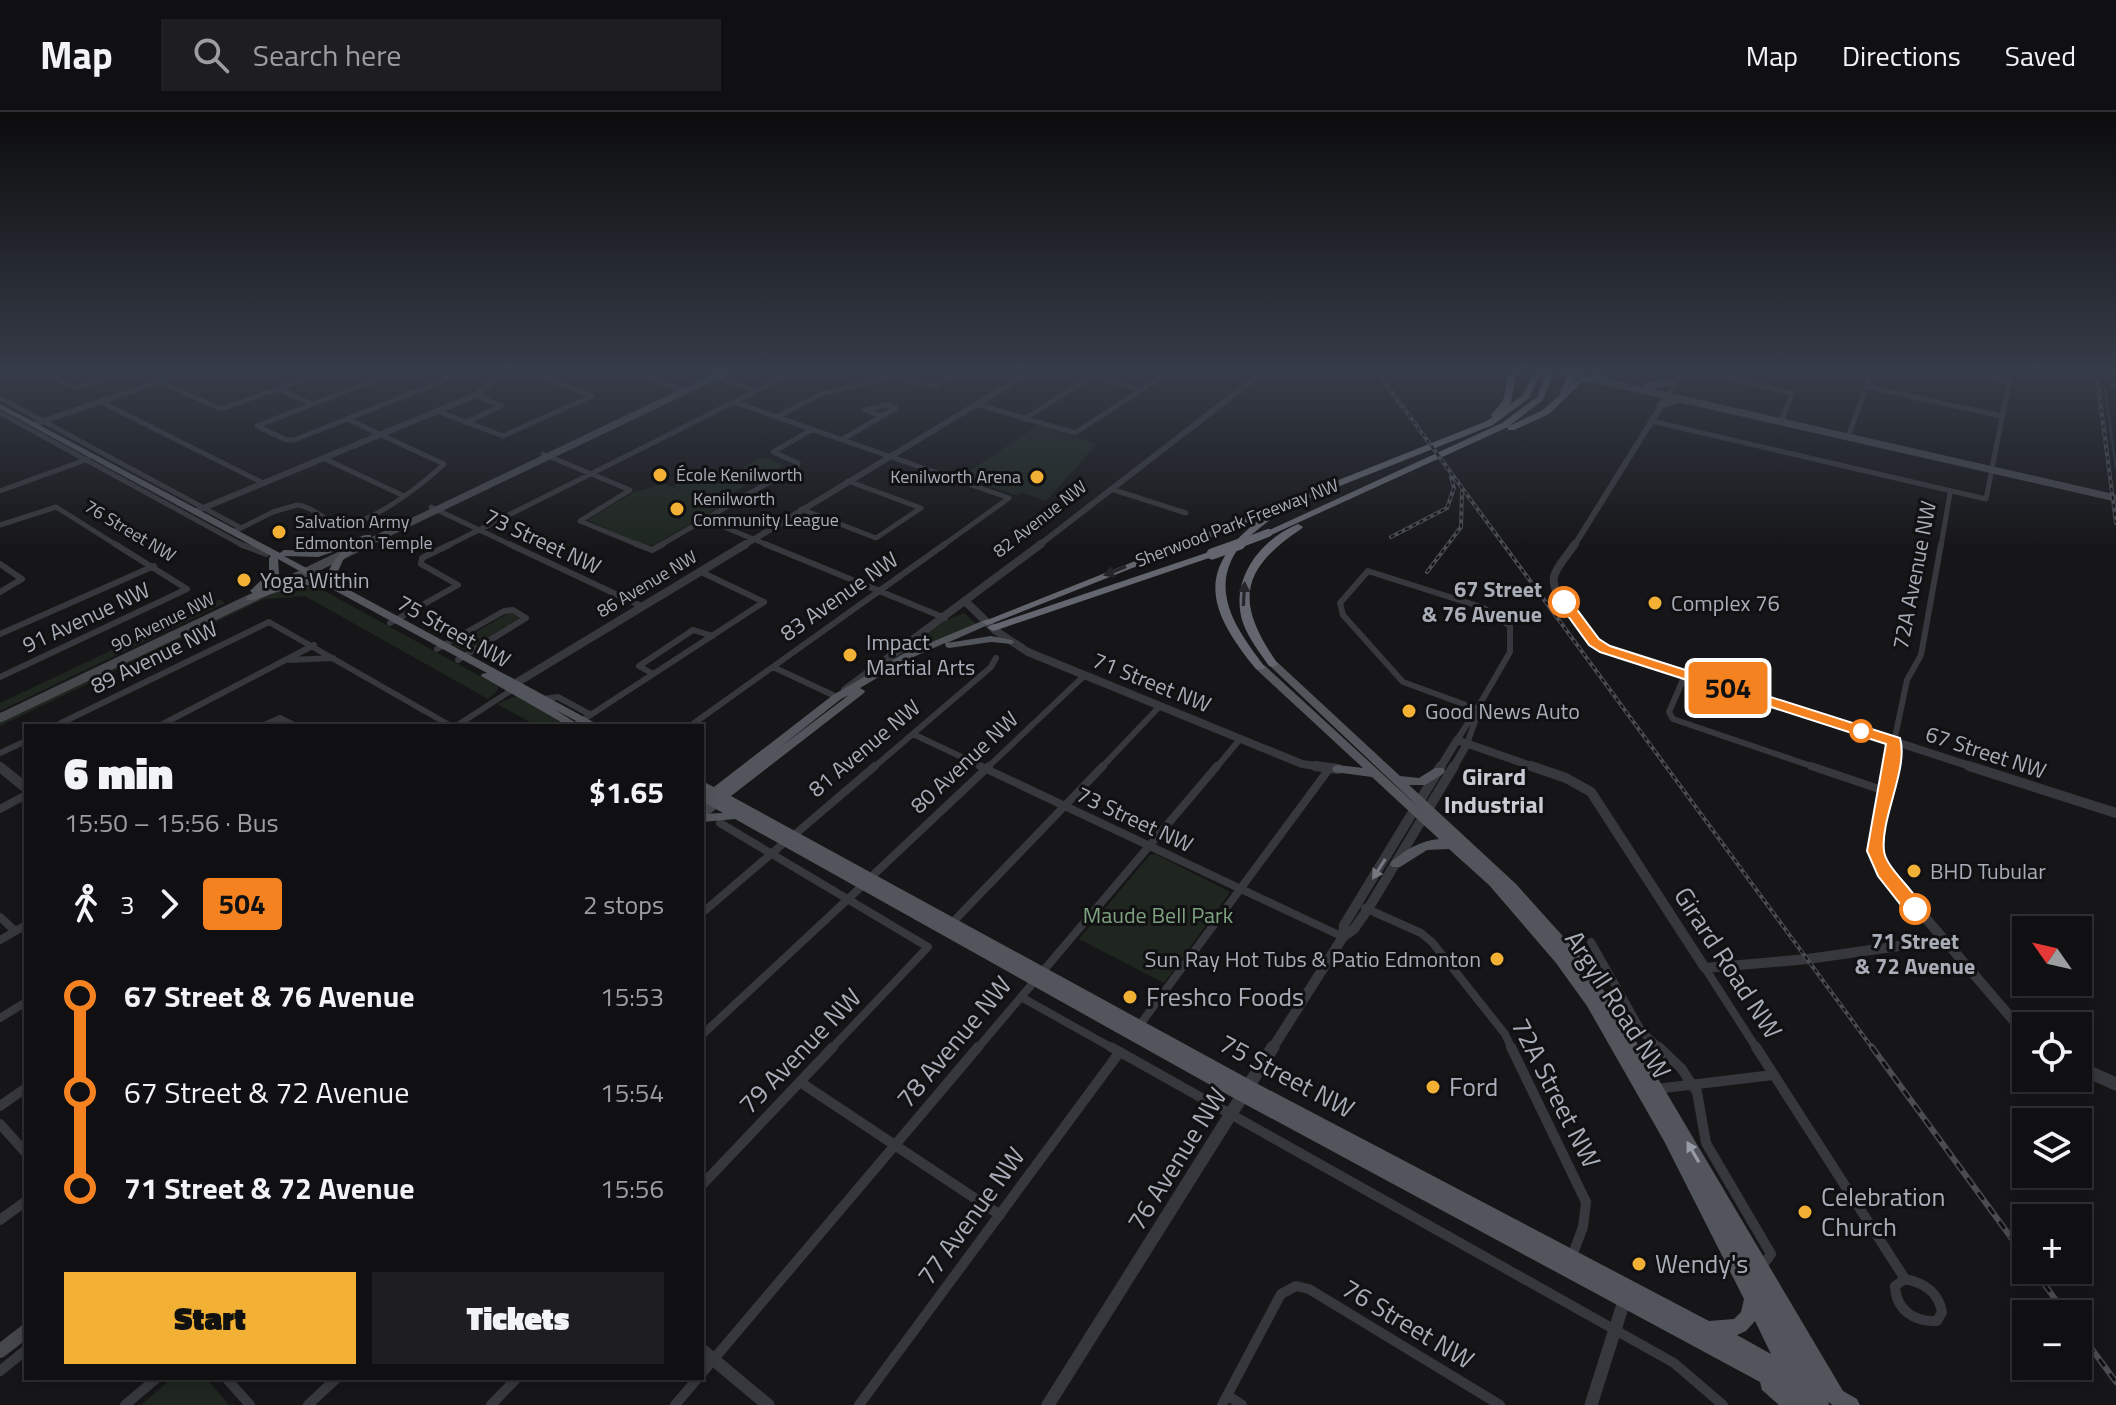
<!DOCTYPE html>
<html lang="en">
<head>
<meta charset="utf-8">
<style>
	:root { --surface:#101012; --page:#1e1e20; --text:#f1f3f6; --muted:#9c9d9f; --line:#303032; --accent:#f2b134 }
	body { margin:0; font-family:"Titillium Web",sans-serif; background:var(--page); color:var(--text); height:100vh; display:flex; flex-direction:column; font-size:30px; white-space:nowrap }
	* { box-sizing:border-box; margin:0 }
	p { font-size:26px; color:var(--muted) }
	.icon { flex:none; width:44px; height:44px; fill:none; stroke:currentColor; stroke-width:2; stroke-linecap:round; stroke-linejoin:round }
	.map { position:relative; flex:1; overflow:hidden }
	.sheet { position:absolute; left:24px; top:612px; width:680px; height:656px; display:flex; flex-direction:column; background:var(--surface); border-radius:0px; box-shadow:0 4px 12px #0003,0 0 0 2px var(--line) }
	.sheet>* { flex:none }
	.badge { padding:0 16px; border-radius:6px; font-size:28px; line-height:52px }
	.needle { width:52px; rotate:304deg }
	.fabs { position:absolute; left:2012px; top:804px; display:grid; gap:16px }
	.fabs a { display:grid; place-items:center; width:80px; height:80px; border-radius:0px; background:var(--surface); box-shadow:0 4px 12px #0003,0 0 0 2px var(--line); font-size:40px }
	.map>.badge { position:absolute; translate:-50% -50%; box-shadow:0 0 0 4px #fff }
	.legs { display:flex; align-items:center; gap:12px; height:88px; padding:0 40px; font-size:26px }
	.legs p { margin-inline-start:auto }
	.head { display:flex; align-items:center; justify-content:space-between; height:136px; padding:0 40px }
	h1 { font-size:44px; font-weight:800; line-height:60px }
	.button { display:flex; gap:16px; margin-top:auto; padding:16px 40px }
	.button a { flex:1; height:92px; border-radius:0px; background:var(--accent); color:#111; font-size:32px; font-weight:800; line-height:92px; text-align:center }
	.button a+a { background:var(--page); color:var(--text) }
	ul { padding:0 40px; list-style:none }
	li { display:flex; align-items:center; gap:28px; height:96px; font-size:30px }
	li i { display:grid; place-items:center; width:12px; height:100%; margin:0 10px; background:currentColor }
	li i::after { content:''; width:20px; height:20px; margin:-10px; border:6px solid; border-radius:50%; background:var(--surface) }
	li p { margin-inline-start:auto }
	li:first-child i { background:linear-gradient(#0000 50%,currentColor 0) }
	li:last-child i { background:linear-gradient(currentColor 50%,#0000 0) }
	header { display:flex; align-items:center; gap:48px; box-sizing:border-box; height:112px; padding:0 40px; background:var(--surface); border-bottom:2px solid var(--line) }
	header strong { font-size:38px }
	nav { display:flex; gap:44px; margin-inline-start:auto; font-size:28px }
	.search { width:560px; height:72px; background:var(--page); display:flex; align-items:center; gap:20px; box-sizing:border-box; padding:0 28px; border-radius:0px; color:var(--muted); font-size:30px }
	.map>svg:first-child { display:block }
	.green { fill:#1e261f }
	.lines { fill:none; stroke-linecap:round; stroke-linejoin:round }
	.stream { stroke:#2c353c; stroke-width:2 }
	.minor-far3 { stroke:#37383d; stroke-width:5 }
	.minor-far2 { stroke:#37383d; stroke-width:6 }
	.minor-far1 { stroke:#37383d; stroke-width:8 }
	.minor { stroke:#37383d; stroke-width:10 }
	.tertiary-far3 { stroke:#37383d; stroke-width:6 }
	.tertiary-far2 { stroke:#37383d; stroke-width:8 }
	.tertiary-far1 { stroke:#37383d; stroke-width:10 }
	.tertiary { stroke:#37383d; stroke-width:13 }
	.secondary-far3 { stroke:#45474d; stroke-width:7 }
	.secondary-far2 { stroke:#45474d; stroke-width:9 }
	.secondary-far1 { stroke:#45474d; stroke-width:11 }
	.secondary { stroke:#45474d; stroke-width:14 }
	.primary { fill:#53555c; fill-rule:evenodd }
	.motorway { fill:#63666e; fill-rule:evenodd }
	.rail-far1-casing { stroke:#4a4c52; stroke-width:4 }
	.rail-casing { stroke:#4a4c52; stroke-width:6 }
	.rail-far1 { stroke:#111113; stroke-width:2; stroke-dasharray:4; stroke-linecap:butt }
	.rail { stroke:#111113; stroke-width:3; stroke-dasharray:9; stroke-linecap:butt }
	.secondary-bridge { stroke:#45474d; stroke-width:7 }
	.motorway-bridge-far1 { stroke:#63666e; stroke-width:8 }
	.motorway-bridge { stroke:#63666e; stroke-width:11 }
	.oneway { fill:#26262a }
	.oneway2 { fill:#757881 }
	.oneway3 { fill:#979ba6 }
	.line-1 { fill:#f58220; stroke:#fff; stroke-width:2 }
	.poi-dot { fill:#f2b134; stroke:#111113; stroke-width:3 }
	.stop-1-dot { fill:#fff; stroke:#f58220; stroke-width:4 }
	.labels { text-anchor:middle; stroke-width:6; stroke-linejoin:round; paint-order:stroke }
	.far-poi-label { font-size:18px; fill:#a8adb8; stroke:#111113; text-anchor:start }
	.far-street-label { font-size:18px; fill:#a8adb8; stroke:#111113 }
	.street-label { font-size:22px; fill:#a8adb8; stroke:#111113 }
	.poi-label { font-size:22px; fill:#a8adb8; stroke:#111113; text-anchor:start }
	.stop-label { font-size:22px; font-weight:bold; fill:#a8adb8; stroke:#111113; text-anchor:end }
	.park-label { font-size:22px; fill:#7fa381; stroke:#111113 }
	.neighbourhood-label { font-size:24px; font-weight:bold; fill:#c9ccd4; stroke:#111113 }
	.near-street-label { font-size:26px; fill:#a8adb8; stroke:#111113 }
	.near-poi-label { font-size:26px; fill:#a8adb8; stroke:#111113; text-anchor:start }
</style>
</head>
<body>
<header>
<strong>Map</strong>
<div class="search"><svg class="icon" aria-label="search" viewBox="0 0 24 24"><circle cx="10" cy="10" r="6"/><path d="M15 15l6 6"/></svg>Search here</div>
<nav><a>Map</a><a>Directions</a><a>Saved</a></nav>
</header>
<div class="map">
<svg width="2116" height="1293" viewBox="0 0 2116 1293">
	<rect width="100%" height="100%" fill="#161618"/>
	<path class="green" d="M1038,313L1097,332L1046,389L1023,381L1015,383L961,365L995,342L988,340L997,341Z
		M762,345L784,353L749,373L727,365Z
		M702,358L745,374L715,391L722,394L654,433L643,434L587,408L634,380L664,372L691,382L673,374Z
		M294,471H308L317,475L498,574V578L488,587L305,484L264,487L0,614V610L36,590Z
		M220,487L225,491L0,599V591Z
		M510,500L522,506L468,539L452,534Z
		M964,501L976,512L869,561L945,509Z
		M516,584L568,614H537L497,592Z
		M1155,742L1230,780L1164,871L1079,827L1150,743Z
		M172,1266H206L229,1293H141Z"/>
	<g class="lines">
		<path class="stream" d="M2110,273H2116
			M2105,276L2116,357"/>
		<path class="minor-far3" d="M35,257L76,276L134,257
			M976,257L1015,269
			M1689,257L1792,281L1781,310
			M507,260L543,266L592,284
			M713,264L756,279
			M160,270L221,297L333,257
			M1868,275L2001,304
			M279,277L312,292
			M0,286L241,416
			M101,290L263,371
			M734,290L1009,386L942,434
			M976,292L1075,321L1173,257
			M437,299L503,324L592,284
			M0,301L244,434
			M777,305L823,281L894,265L935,274L966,257
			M1024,307L1093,264L1142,278
			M1651,309L1986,387L2009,270L1956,257
			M465,311L501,294L476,283
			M257,314L286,328H294L440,270L458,257
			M257,314L403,257
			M1848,325L1873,257
			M843,327L896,296L886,293L865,298L882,304
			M543,342L630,378L580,409
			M323,346L404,384
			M1111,377L1186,401
			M0,379L88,347
			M431,395L513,434
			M801,397L876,426L921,396L848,369
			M705,407L770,434
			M580,409L641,434
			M0,413L56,395L118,434
			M233,420L273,400L297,393C314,394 326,412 343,412C371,413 424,371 444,352L347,307
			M447,434L780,267L812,257
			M659,434L797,354L798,351L773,340L813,317
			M1941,434L1950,381"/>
		<path class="minor-far2" d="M240,432L266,442
			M509,432L641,494
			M636,432L652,438L663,432
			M765,432L945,506
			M0,452L22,467L0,480
			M1368,459L1484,496L1510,514V540L1477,597L1403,570L1343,503L1340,491Z
			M390,511L458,473L421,452L422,446L451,432
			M0,522L154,454
			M437,537L504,499L513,498L526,506L458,548
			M290,548L333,546
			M773,555L837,585
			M653,562L639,554L693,518L713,524
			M1685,563L1669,600L1673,607L1817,656
			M0,565L187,477L115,432
			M543,587L558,585L591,603
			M575,613L764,490L699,459
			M55,614L269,510L451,614
			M159,614L314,533
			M262,614L280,606L296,614
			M456,614L512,578
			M690,614L945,432
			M913,622L985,656
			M1457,628L1477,597
			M1894,630L1907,568L1921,543L1941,432
			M1467,632L1479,598
			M0,641L26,629
			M873,656L991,555L996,546
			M987,656L1085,563
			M1101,656L1160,594
			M1216,656L1240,627"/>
		<path class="minor-far1" d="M980,654L1343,825
			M1811,654L1885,679
			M0,697L26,683
			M720,711L928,835L831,937
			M793,724L875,654
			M870,766L989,654
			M1365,796L1421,821L1432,830L1505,922L1512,937
			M702,801L785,730
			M0,805L15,819
			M952,811L1103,654
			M0,828L26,813
			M1591,830L1642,920L1661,937
			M1705,856L1757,937
			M1021,885L1114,937
			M0,906L26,890
			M1139,914L1329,657
			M702,923L863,773
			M977,937L1217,654"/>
		<path class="minor" d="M1111,935L1674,1251L1723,1293
			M1511,935L1586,1090L1583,1115L1572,1144
			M1659,935L1681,956L1697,980L1706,1031L1771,1142L1762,1154
			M1756,935L1905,1167
			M800,970L1000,1103
			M1656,977L1773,963
			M0,994L26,976
			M0,1012L26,1041
			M702,1073L833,935
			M0,1108L26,1089
			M1905,1167C1925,1171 1938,1180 1942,1200L1937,1209C1914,1210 1896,1198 1895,1174Z
			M0,1259L26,1238
			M702,1261L978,935
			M226,1266L250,1293
			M1227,1283L1242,1293
			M125,1293L157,1266
			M308,1293L337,1266
			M491,1293L517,1266
			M675,1293L698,1266
			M859,1293L1119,941
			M1222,1293L1281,1182L1296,1174L1309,1177L1500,1293"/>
		<path class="tertiary-far3" d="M622,257L685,279
			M1066,257L1093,264L1104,257
			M35,312L197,257
			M196,399L476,283L511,257
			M743,434L1015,269L1043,257
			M1038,434L1267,257
			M1574,434L1684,257"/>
		<path class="tertiary-far2" d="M1575,432C1569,441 1556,455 1554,465C1550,485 1588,523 1602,534L1976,656
			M966,490L996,519L1028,540L1302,652L1330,656
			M511,574L746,432
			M845,578L1041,432
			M1440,656L1457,628L1537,656
			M1453,656L1467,632
			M1889,656L1894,630"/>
		<path class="tertiary-far1" d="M1315,654L1338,657
			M1531,654L1566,666L1591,680L1705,856L1808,847L1941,828
			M1890,654L1875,734L1880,753L2026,923
			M1969,654L2116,701
			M0,655L26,676
			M1343,825L1344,813L1441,654
			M1272,937L1343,825L1354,817L1368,797L1454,654"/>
		<path class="tertiary" d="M2078,955L2116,972
			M702,1238L768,1293
			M1048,1293L1273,935
			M1591,1293L1625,1186"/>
		<path class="secondary-far3" d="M1562,260L2116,386
			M1646,274L1675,270
			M1660,293L1678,288
			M361,434L731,257"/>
		<path class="secondary-far2" d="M0,606L365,432"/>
		<path class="secondary-far1" d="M702,701L715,691"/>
		<path class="secondary" d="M0,1239L26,1219"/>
		<path class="primary" d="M0,292L280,441L284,438L317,439L365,423H371V427L318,445L284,444L329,468L326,464C333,451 340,434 356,434V438L343,448L336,464L343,473L342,474L597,612L598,614H585L554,597L581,614H568L481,564L482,562L487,561L319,470L315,473H298L253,488H247V484L254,482L250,479L252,477L269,461V446L271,444L0,297ZM278,447L314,467H297L260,480L279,462Z
			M987,507L992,510L990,512L947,531L991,524L1012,528L1014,530L1012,532L991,530L949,536L946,535L945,531L911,546L860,576L865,579L864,581L731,684L1256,971L1709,1209L1734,1207L1741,1200L1744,1187L1664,1029L1587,894L1556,851L1489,773L1449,737L1427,738L1400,755H1392L1390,752L1392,749C1407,737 1420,729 1439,727L1372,665L1334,660L1332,657L1334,654L1338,653L1363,656L1256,557L1255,555L1256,553H1264L1426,702L1268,552L1269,550H1277L1400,664L1419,666L1435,656H1443L1445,659L1443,662L1425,673H1409L1516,772L1578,841L1621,904L1843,1279L1857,1287L1860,1293H1833L1828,1290L1829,1293H1779L1762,1278L1760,1270L1230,984L735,707L702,710V702L723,701L702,689V680L707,681L702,678V669L714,675L833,583L903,542ZM849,583L779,636L841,587ZM1755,1209L1771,1242L1737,1223L1746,1219Z"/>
		<path class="motorway" d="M1509,257H1517L1511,290L1508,294L1523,283L1535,257H1543L1529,286L1493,313L1267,403L1273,405C1260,417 1245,425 1236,440C1209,482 1240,522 1265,555L1264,557H1256C1206,496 1195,456 1264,404L991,512L987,513L982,510L1487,309L1493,305L1491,303L1503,289Z
			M1548,257H1556L1543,288L1509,314L1543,298L1561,282L1560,280L1571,257H1579L1572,271C1578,266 1592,262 1599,267L1581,271L1549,302L1514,318H1508V315L1271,423H1265L1263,421L1502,311L1537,285Z
			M1583,257H1594L1610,266L1603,268Z
			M1298,412L1303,415L1301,417C1238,459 1236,492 1278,552L1273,555L1269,554C1260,541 1249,527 1243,511C1229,469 1259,428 1298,412Z
			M1212,439L1217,442L1215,444L997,518L993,519L988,516L989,514Z"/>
		<g class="rail-far1-casing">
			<path id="rail-far1" d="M1375,257L1873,937
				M2096,257L2116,411
				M1391,425L1447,396L1454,376L1451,365
				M1427,460L1461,415L1462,380"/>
		</g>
		<g class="rail-casing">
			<path id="rail" d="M1872,935L2026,1146
				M2034,1158L2066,1202
				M2078,1218L2116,1270"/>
		</g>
		<use href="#rail-far1" class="rail-far1"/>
		<use href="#rail" class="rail"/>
		<path class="secondary-bridge" d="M1551,257L1562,260"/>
		<path class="motorway-bridge-far1" d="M1234,434L1268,421"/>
		<path class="motorway-bridge" d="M1212,442L1240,432"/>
	</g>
	<defs><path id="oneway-solid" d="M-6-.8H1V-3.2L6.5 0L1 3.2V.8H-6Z" transform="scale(2)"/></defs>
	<g class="oneway">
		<use href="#oneway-solid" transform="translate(1115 459) rotate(158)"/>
		<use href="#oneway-solid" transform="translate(1244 482) rotate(-87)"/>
	</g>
	<use class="oneway2" href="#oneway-solid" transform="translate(1379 757) rotate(122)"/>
	<use class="oneway3" href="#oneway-solid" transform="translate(1693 1040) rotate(-120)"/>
	<linearGradient id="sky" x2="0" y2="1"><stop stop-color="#0c0c0d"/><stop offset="0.59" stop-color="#363c48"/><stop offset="1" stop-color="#363c48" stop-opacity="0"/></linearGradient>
	<rect width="2116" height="438" fill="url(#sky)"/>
	<path class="line-1" d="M1564,486L1569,487L1599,527L1610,534L1900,626C1909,656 1880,707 1884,739C1886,759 1927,787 1921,802H1908L1878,764L1867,739L1886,632L1600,540L1589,533L1558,490Z"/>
	<g class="poi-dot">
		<circle cx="660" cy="363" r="8"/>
		<circle cx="1037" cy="365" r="8"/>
		<circle cx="677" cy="397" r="8"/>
		<circle cx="279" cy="420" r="8"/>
		<circle cx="244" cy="468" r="8"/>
		<circle cx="1655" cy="491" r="8"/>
		<circle cx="850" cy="543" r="8"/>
		<circle cx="1409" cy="599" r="8"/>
		<circle cx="1914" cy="759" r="8"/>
		<circle cx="1497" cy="847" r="8"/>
		<circle cx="1130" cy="885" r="8"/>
		<circle cx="1433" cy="975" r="8"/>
		<circle cx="1805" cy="1100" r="8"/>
		<circle cx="1639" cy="1152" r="8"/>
	</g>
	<g class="stop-1-dot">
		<circle cx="1564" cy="490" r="14"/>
		<circle cx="1861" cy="619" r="10"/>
		<circle cx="1915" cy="797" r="14"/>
	</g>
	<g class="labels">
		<g class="far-poi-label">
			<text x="676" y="369">École Kenilworth</text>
			<text x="1021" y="371" text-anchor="end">Kenilworth Arena</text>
			<text x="693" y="393">Kenilworth<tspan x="693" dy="21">Community League</tspan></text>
			<text x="295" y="416">Salvation Army<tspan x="295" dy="21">Edmonton Temple</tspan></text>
		</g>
		<g class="far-street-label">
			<text transform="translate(1040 407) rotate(-38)" y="6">82 Avenue NW</text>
			<text transform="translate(1237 411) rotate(-21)" y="6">Sherwood Park Freeway NW</text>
			<text transform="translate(130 419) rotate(31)" y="6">76 Street NW</text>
			<text transform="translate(647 472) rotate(-31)" y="6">86 Avenue NW</text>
			<text transform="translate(163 510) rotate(-26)" y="6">90 Avenue NW</text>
		</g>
		<g class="street-label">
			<text transform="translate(543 429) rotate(25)" y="8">73 Street NW</text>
			<text transform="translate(1914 463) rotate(-79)" y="8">72A Avenue NW</text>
			<text transform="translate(839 484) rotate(-35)" y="8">83 Avenue NW</text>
			<text transform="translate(86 505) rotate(-25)" y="8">91 Avenue NW</text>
			<text transform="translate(454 519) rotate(29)" y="8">75 Street NW</text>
			<text transform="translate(154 545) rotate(-26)" y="8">89 Avenue NW</text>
			<text transform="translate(1152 570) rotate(22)" y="8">71 Street NW</text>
			<text transform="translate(864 636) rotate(-40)" y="8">81 Avenue NW</text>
			<text transform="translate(1986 640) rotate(18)" y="8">67 Street NW</text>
			<text transform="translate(964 650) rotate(-43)" y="8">80 Avenue NW</text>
			<text transform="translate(1135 707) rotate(25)" y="8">73 Street NW</text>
		</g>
		<g class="poi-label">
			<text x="260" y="476">Yoga Within</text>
			<text x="1671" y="499">Complex 76</text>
			<text x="866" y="538">Impact<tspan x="866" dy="25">Martial Arts</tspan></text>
			<text x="1425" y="607">Good News Auto</text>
			<text x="1930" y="767">BHD Tubular</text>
			<text x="1481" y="855" text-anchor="end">Sun Ray Hot Tubs &amp; Patio Edmonton</text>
		</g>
		<g class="stop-label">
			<text x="1542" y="485">67 Street<tspan x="1542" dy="25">&amp; 76 Avenue</tspan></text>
			<text x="1915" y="837" text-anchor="middle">71 Street<tspan x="1915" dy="25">&amp; 72 Avenue</tspan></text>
		</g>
		<g class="park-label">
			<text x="1158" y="811">Maude Bell Park</text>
		</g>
		<g class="neighbourhood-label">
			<text x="1494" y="673">Girard<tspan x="1494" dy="28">Industrial</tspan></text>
		</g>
		<g class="near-street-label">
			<text transform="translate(1728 851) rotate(57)" y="9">Girard Road NW</text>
			<text transform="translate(1618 893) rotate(57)" y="9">Argyll Road NW</text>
			<text transform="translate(954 930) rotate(-50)" y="9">78 Avenue NW</text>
			<text transform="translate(800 939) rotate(-46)" y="9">79 Avenue NW</text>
			<text transform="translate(1287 964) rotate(28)" y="9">75 Street NW</text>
			<text transform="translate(1556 981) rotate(63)" y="9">72A Street NW</text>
			<text transform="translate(1177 1047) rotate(-58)" y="9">76 Avenue NW</text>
			<text transform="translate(971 1104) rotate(-54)" y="9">77 Avenue NW</text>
			<text transform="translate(1408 1212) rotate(31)" y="9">76 Street NW</text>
		</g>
		<g class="near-poi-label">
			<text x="1146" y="894">Freshco Foods</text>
			<text x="1449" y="984">Ford</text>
			<text x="1821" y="1094">Celebration<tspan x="1821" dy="30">Church</tspan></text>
			<text x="1655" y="1161">Wendy's</text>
		</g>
	</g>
</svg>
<div class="fabs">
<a><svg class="needle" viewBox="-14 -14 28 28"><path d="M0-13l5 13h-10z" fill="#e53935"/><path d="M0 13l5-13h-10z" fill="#9c9d9f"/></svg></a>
<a><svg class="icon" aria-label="locate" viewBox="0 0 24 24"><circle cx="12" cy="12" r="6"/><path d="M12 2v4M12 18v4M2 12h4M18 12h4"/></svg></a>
<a><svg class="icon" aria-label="layers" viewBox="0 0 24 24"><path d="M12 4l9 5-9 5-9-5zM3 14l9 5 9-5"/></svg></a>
<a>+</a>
<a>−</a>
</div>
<b class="badge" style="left:1728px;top:576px;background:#f58220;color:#111">504</b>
<section class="sheet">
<div class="head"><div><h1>6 min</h1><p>15:50 – 15:56 · Bus</p></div><b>$1.65</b></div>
<div class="legs"><svg class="icon" aria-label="walk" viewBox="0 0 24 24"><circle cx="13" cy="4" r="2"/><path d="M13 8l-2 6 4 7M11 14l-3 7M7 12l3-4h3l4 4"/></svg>3<svg class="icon" aria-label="forward" viewBox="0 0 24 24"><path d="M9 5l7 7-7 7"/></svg><b class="badge" style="background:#f58220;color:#111">504</b><p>2 stops</p></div>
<ul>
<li><i style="color:#f58220"></i><b>67 Street &amp; 76 Avenue</b><p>15:53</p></li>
<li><i style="color:#f58220"></i><span>67 Street &amp; 72 Avenue</span><p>15:54</p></li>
<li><i style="color:#f58220"></i><b>71 Street &amp; 72 Avenue</b><p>15:56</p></li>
</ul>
<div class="button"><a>Start</a><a>Tickets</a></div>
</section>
</div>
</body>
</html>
